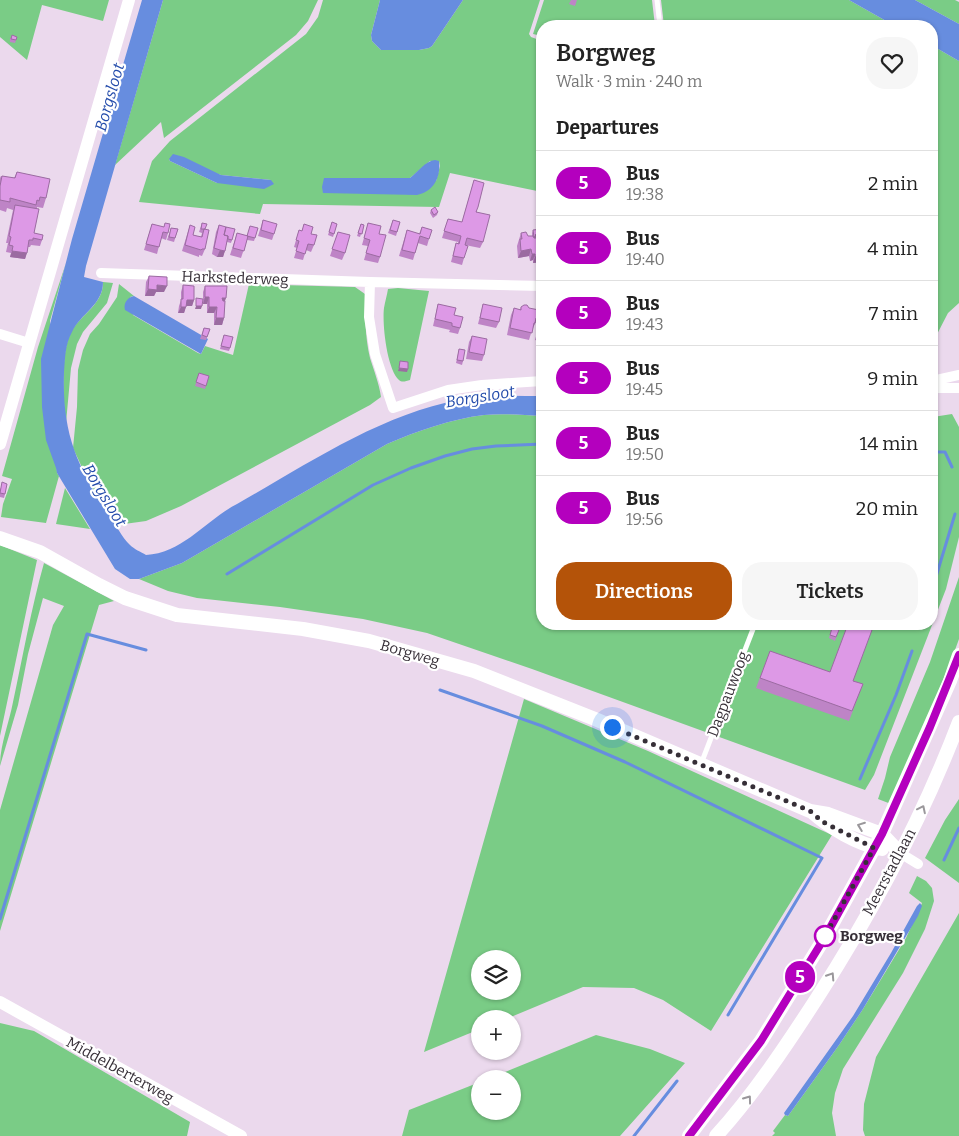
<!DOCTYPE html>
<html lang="en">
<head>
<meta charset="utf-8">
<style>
	:root { --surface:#fff; --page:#f6f6f6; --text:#222; --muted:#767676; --line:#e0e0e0; --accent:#b45309 }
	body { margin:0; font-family:Bitter,serif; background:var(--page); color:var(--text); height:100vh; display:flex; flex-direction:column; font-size:19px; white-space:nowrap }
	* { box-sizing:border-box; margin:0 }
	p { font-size:16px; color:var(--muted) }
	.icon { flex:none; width:28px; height:28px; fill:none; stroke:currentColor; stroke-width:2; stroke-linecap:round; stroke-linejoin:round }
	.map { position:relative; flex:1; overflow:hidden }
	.side { position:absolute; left:536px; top:20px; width:402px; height:610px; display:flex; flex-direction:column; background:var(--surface); border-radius:20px; box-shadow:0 1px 4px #0004 }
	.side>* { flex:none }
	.badge { padding:0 10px; border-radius:16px; font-size:18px; line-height:32px }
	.controls { position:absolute; left:471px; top:950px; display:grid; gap:10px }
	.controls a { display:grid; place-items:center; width:50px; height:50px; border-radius:50%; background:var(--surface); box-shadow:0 1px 4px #0004; font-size:25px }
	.you { position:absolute; width:25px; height:25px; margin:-12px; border:4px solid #fff; border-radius:50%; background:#1a73e8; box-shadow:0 0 0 8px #1a73e833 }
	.map>.badge { position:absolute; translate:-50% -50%; box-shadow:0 0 0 2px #fff }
	h2 { padding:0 20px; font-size:19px; line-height:45px }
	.round { display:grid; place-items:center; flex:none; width:52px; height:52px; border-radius:20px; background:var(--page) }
	.head { display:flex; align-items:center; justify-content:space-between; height:85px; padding:0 20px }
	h1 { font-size:24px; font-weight:600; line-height:38px }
	.action { display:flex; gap:10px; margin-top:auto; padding:10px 20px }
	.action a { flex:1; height:58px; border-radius:20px; background:var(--accent); color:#fff; font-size:20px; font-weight:600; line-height:58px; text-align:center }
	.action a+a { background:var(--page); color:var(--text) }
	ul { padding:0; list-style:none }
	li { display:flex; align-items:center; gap:15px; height:65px; padding:0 20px; border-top:1px solid var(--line) }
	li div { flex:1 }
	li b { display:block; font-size:19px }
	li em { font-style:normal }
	li .badge { min-width:55px; font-weight:700; text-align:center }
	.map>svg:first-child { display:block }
	.green { fill:#7acc86; fill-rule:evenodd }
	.water { fill:#678ddf }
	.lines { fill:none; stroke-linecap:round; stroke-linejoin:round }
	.stream { stroke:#678ddf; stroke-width:3 }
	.service { stroke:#fff; stroke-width:5 }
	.minor { stroke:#fff; stroke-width:10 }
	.tertiary { stroke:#fff; stroke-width:12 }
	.secondary { stroke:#fff; stroke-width:14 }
	.wall { fill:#be84c6 }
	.shaded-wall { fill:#9b6ba1 }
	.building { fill:#dd99e6; stroke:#9b6ba1 }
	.oneway { stroke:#9a979b }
	.line-casing { stroke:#fff; stroke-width:11 }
	.line { stroke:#b400be; stroke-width:8 }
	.walk { stroke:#362f37; stroke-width:5; stroke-dasharray:0 9 }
	.stop-dot { fill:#fff; stroke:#b400be; stroke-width:2.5 }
	.labels { text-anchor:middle; stroke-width:4.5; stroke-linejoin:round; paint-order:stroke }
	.street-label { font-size:15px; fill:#362f37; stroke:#fff }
	.stop-label { font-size:15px; font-weight:bold; fill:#362f37; stroke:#fff; text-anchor:start }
	.water-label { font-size:16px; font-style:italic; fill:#244cab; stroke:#fff }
</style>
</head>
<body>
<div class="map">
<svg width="959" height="1136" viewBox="0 0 959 1136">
	<rect width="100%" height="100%" fill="#ebd9ed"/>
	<path class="green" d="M0,0H109L103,21L42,5L27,60L0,37Z
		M163,0H318L308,21L296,35L164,138L161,122L115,165Z
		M323,0H380L371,35L372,41L381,50H419L429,48L432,46L463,0H540L529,34L531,37L542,41V192L450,173L439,207L263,204L260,214L139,202L152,161L170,141L306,34L318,17ZM169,159L221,175L271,180L217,183L170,161ZM430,161H439L440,166L436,181L396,179L410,178Z
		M544,0H652L655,26H542V36L533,34Z
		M661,0H849L895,26H664Z
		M915,0H955L959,2V24Z
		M933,46L959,61V303L948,313L933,342Z
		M66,263L50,321L57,473L59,476L46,523L1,517L3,504L12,479L2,476L38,347Z
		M103,282L113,283L107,303L83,332L77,344L71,368L66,423C63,400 60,350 72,330C83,313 103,304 103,282Z
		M119,284L134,296L130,297L133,315L198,353L201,354L205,346L233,355L249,284L355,287L365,294C365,315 365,337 370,358C374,371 379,383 381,397L370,405L181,506L146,521L117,525L92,489L73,448L77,407L78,370L83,350L90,334L99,324L117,297Z
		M398,288L429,291L410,380C406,381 402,383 399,380C387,369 382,324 384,308C385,302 387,295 388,289Z
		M952,414L959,427V537L946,589L874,775L865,790L532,669L427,633L363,619L280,607L197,598L168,591L139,579L182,563L387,444C417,431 451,419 484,415C503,413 523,415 542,416V624H932L933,417Z
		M65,488L90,529L56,524Z
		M0,545L37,560L0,736Z
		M44,563L114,601L99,605L0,931V810L53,625L64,606L43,598L28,654L18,705L0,766C0,745 9,723 13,702C23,656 31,609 44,563Z
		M959,577V639L940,691L891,804L878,799L885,778L890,757L930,662Z
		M524,699L648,751L832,835L711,1031L663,1000L634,988L583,987L506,1019H480V1029L424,1052ZM480,959H512V991H480Z
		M959,799V883L925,858L945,820Z
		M917,876L926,881L932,888L934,901L925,929L903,973L843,1069L835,1093L832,1113L836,1136H772L775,1133L773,1131L785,1115L788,1116L839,1045L863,1009L906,938L922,903L909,893Z
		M959,913V1136H865L863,1130L864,1104L876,1057Z
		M0,1023L34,1031L190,1122L187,1136H0Z
		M596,1035L650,1049L685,1063L620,1136H402L409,1110L480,1082V1111H512V1079H488Z"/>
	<path class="water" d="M142,0H163L86,266L84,277L103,282C103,305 81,313 72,332C65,344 65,359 64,372C62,432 76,465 109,514C115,523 122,538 130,545C134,549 141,552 146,555C183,553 206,520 237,504C306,465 381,414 459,400C487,394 515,396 542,396V416C523,415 503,413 484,415C451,419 417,431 387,444L182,563L139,579H130L115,569L57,473L56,468L46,440L42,407L41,359L72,239Z
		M380,0H463L432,46L429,48L419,50H381L372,41L371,35Z
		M849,0H915L959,24V61L933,46L932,26H895Z
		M173,154L184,157L221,175L271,180L274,184L264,189L217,183L170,161L169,159Z
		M435,160L439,161C441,178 433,192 417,195L323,193L322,187L324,178H410C418,172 425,161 435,160Z
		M134,296L208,339L201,354L125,310C123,303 128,297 134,296Z
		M920,903L922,906L918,916L863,1009L839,1045L788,1116L785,1115L784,1113L853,1016L891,953L917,906Z"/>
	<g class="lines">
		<path class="stream" d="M932,452H945L952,467
			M227,574L373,485L411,468L445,456L472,449L496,446L542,444
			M932,590L955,514
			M921,624H922
			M440,690L542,726L625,762L822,858L728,1015
			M860,779L896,695L912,651
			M944,860L959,828
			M0,919L87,634L146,650
			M634,1136L677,1081"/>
		<path class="service" d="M657,0L660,26
			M701,764L755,624"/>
		<path class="minor" d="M101,273L370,282L542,286
			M370,282L369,317L375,354L393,408L448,390L482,385L542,381
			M0,334L29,343
			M932,381L959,375
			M932,388H959
			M900,853L918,864"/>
		<path class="tertiary" d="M0,444L129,0
			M0,1002L241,1136"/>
		<path class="secondary" d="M0,538L40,552L99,585L125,598L177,615L303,629L369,641L474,671L595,719L810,811L828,814L882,834L900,853
			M811,811C830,828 857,844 882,849
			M689,1136L761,1041L825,937L882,834L950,681L959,655
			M716,1136C754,1094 786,1046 817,998C873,911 922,819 959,722"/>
	</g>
	<path class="wall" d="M571,0H577L575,6L569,4Z
		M17,37L15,43L10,42V38Z
		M17,172L46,198L43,208L37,207V209L34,233L42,240L40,246L31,245L30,247H28L25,259L10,257L11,253L6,252L8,243H6L13,210L7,208L6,212L0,210V178L1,176L14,178Z
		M474,180L477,212L483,242L480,248L465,245L464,258L462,265L451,262L456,243H458V242L442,238L448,219L462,222Z
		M431,210L438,212L437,215L433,218L430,213Z
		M263,220L274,234L272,240L258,236Z
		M393,220L400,222L396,236L388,233Z
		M332,222L337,224L333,237L328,235Z
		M202,223L205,229V249L202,256L199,255V257L182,251L190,225L193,235L201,237L202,233L199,232Z
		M368,223L379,234L380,257L378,263L364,260L368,246L362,245Z
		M152,224L168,233L166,240L161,238L157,254L144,250Z
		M304,224L311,234L314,245L311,252L306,250L303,260L294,258L297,248L294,247L299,230L302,231Z
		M361,224L364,225L360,237L357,236Z
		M219,225L232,240L231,243L227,242L223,257H217L212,254L216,232Z
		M422,227L429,239L427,246L418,243L413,260L399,256L407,230L419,234Z
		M171,228L178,229L174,242L167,240Z
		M258,228L254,241L247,240L241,258L230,255L237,233L247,236Z
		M542,229V262L533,263V260L530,261L529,256L518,258L517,246L521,233L528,236H532V233L533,230Z
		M338,232L345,253L342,260L330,256Z
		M149,276L164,292H156L154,296H145L146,282Z
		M183,285L194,300L192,306H186L184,313H178L179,306L181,300V292Z
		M205,286L224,303V318L222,325H214V313H207V304H203V292Z
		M438,304L454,315L460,328L458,334L449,332L450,330L433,326Z
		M483,304L499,322L496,328L478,324Z
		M521,307L529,308L538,318L532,330L529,340L507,335L511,315L514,308L520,310Z
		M542,320V342L535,340L539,326Z
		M204,328L210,329L206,340L200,339Z
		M224,335L230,348L229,351L220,349Z
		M472,336L484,355L482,361L466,359L469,342Z
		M459,349L463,361L462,365L456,363Z
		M542,349V361L539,360Z
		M199,373L209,376L205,389L195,386Z
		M0,488L5,494L4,498L0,497Z
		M832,628L839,630L835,641L829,638Z
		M770,651L863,684L849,721L756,688Z"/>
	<path class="shaded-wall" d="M531,249L529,256L518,258L521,251Z
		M220,250L225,251L223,257H217Z
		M12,251L27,253L25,259L10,257Z
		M532,254H535L533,260L530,261Z
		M542,256V262L533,263L535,257Z
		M157,285L167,286L164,292H156L154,296H145L148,289Z
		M205,297H209L207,304H203Z
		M222,298H226L224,304H220Z
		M187,300H194L192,306H184Z
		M196,306H202L201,309H195Z
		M181,307H186L184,313H178Z
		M209,307H217L214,313H207Z
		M216,318H224L222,325H214Z
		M399,368L408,369L407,372L398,371Z"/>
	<path class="building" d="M12,35L17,37L16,40L11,39Z
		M17,172L50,179L46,198L40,197L39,201L37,200L36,205L10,198V202L0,200V186L2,176L15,178Z
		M474,180L484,183L478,207L476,212L490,215L483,242L467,238L465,245L468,246L464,258L453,256L456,243L459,244L461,236L444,231L448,219L462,222Z
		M15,205L39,209L34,233L43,235L42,240L33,238V240H29L27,253L12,251L13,246L9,245L11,237L9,236Z
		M435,207L438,212L434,215L431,210Z
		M263,220L277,224L274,234L261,230Z
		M393,220L400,222L397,232L390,230Z
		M332,222L337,224L334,234L329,232Z
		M165,223L170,224L168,233L163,232L159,247L146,244L152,224L164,227Z
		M202,223L207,224L205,229H201Z
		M368,223L381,226L379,234L386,235L380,257L366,253L370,240L364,238Z
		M304,224L313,227L311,234L317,235L314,245L308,244L305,254L296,251L299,241L296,240L299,230L302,231Z
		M361,224L364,225L362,234L358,233Z
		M190,225L195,227L193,235L197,236L202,237L204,229L209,230L205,249H202L201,250L185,245Z
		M219,225L226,227L224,235L228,236L225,251L220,250L214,248Z
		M250,226L258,228L255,238L247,236Z
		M226,227L235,229L232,240L228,239V236L224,235Z
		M422,227L432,230L429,239L420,236L415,253L402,250L407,230L420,234Z
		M171,228L178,229L175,238L169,237Z
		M542,229V233L536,234L535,237H534L533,230Z
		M338,232L350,235L345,253L332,249Z
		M526,232L528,236H533L534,238H536V234L542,233V256L535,257V254H532L531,249L521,251L520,239H522L521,233Z
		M237,233L248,236L244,251L233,248Z
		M149,276L167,277V286L157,285V290L148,289Z
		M183,285L194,286V300H187L186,307H181V299H183Z
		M205,286H227L226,298H222L223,301H225L224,318H216L217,307H209V297H205Z
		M196,298L203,299L202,306H196Z
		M438,304L456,308L454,315L463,317L460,328L452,326V323L435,319Z
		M483,304L502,308L499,322L480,318Z
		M524,305H527L529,308L539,310L538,318H536L535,323H534L532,333L510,328L514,308L521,310V307Z
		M542,320V334L538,333L539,326Z
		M204,328L210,329L207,337L202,335Z
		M224,335L233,337L230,348L221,346Z
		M472,336L487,339L484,355L469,352Z
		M459,349L465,350L463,361L457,360Z
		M542,349V357H540Z
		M400,361L408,362V369L399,368Z
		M199,373L209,376L206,386L196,382Z
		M2,482L7,484L5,494L0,493Z
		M848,624H855L872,630L853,681L863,684L852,711L760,678L770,651L830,672Z
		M832,628L839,630L836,637L830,635Z"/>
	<defs><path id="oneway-chevron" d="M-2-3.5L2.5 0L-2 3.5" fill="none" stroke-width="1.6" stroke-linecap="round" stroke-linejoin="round" transform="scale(1.25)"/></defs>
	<g class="oneway">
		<use href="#oneway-chevron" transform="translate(922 809) rotate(-64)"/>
		<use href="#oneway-chevron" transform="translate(861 826) rotate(-159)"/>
		<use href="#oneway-chevron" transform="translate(831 976) rotate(-57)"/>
		<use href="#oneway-chevron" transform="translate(748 1099) rotate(-54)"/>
	</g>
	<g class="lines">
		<g class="line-casing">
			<path id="line" d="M689,1136L761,1041L825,937L882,834L930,727L959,655"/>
		</g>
		<use href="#line" class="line"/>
		<path class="walk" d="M612,727L810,811L823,822L874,848L825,936"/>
	</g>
	<circle class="stop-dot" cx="825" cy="936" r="10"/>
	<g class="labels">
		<g class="street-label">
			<text transform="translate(235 278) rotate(2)" y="5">Harkstederweg</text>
			<text transform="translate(410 653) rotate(16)" y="5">Borgweg</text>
			<text transform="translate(728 694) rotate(-69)" y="5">Dagpauwoog</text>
			<text transform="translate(889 872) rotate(-62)" y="5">Meerstadlaan</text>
			<text transform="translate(120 1070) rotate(29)" y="5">Middelberterweg</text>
		</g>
		<g class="stop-label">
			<text x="840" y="941">Borgweg</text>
		</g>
		<g class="water-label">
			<text transform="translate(109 97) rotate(-74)" y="6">Borgsloot</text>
			<text transform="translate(480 396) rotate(-9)" y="6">Borgsloot</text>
			<text transform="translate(105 495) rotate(59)" y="6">Borgsloot</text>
		</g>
	</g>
</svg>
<div class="controls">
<a><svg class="icon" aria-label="layers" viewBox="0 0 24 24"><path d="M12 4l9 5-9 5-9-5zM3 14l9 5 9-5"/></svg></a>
<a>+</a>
<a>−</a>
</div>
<div class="you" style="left:612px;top:727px"></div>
<b class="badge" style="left:800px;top:977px;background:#b400be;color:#fff">5</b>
<section class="side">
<div class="head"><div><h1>Borgweg</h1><p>Walk · 3 min · 240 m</p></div><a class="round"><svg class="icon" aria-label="heart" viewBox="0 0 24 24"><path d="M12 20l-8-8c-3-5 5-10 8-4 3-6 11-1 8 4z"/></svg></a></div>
<h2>Departures</h2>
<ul>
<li><span class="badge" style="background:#b400be;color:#fff">5</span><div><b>Bus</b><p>19:38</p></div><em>2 min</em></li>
<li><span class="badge" style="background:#b400be;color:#fff">5</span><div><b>Bus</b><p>19:40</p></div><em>4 min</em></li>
<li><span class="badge" style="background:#b400be;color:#fff">5</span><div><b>Bus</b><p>19:43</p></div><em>7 min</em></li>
<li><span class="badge" style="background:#b400be;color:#fff">5</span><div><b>Bus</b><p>19:45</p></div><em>9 min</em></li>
<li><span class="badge" style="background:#b400be;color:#fff">5</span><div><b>Bus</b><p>19:50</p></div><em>14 min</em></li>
<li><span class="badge" style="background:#b400be;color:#fff">5</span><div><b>Bus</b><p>19:56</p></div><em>20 min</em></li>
</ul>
<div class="action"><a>Directions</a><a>Tickets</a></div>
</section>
</div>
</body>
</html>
